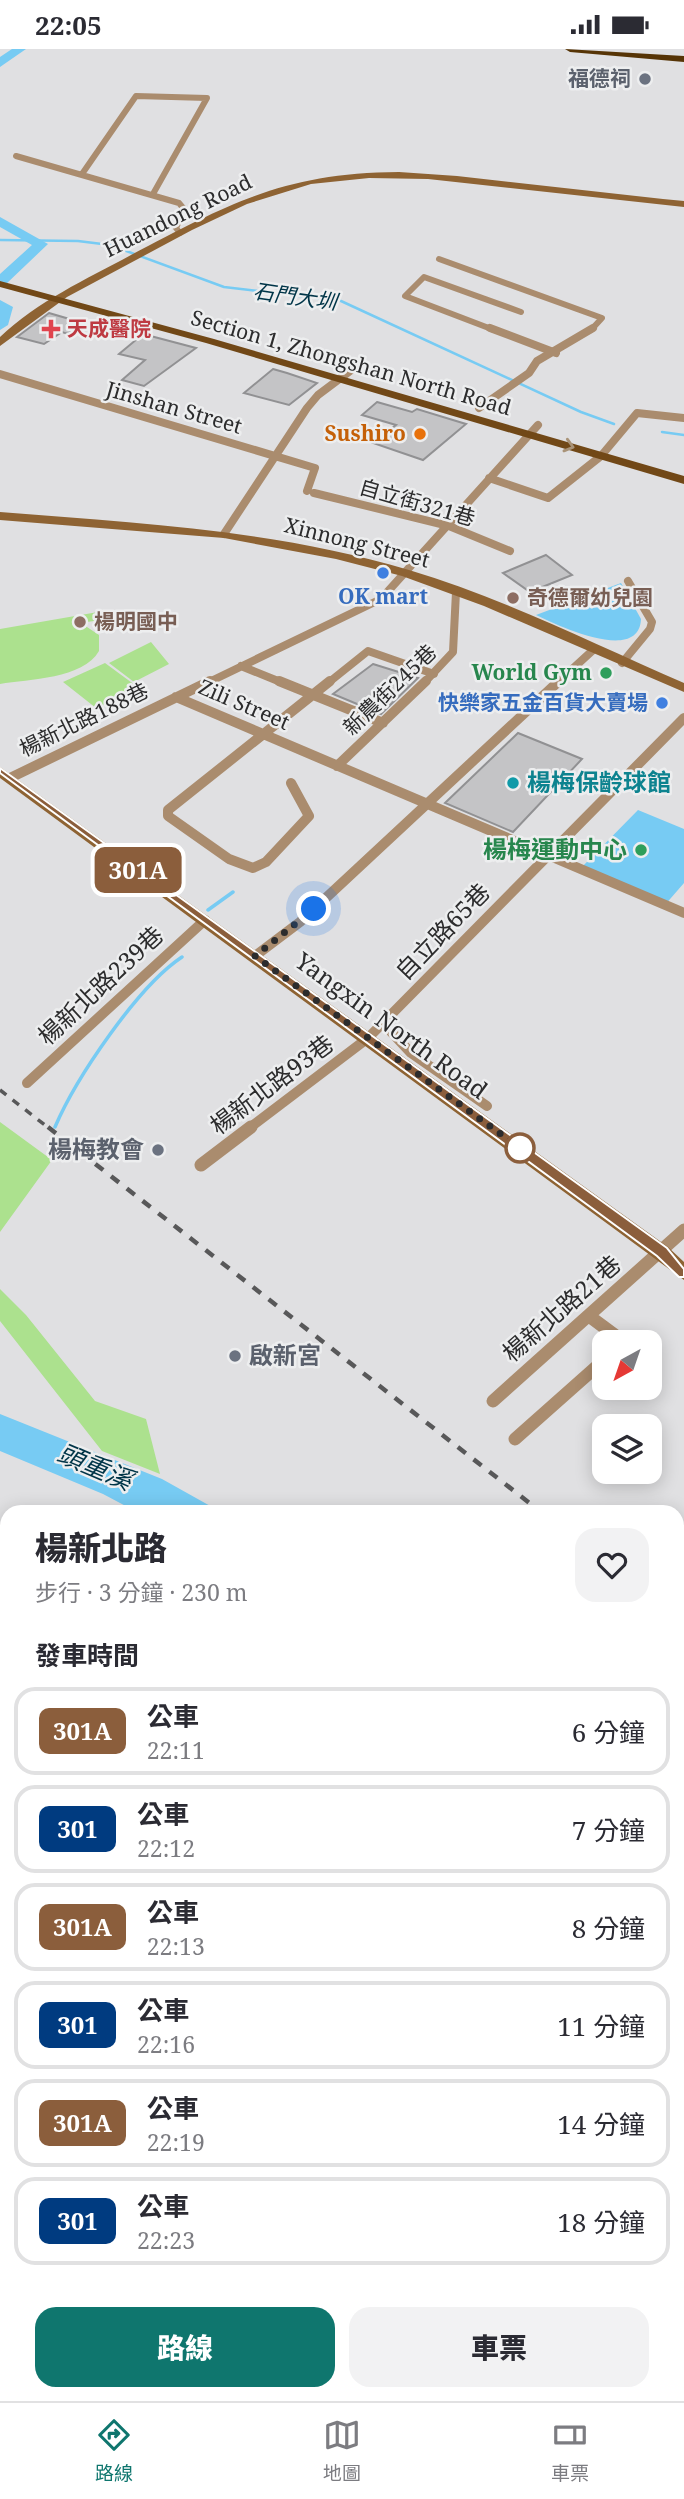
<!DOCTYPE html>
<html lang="zh-TW">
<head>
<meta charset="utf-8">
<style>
	:root { --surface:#fff; --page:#f2f2f3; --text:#2b2b33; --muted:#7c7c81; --line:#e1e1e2; --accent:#0f766e }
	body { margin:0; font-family:"Noto Serif","Noto Sans TC",serif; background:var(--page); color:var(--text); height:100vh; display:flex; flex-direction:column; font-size:26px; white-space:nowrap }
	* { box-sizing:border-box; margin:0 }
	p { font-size:23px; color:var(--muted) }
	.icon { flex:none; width:38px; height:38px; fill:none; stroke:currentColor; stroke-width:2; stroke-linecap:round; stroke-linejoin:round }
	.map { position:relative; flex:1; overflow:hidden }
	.sheet { position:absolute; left:0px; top:1456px; width:684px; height:896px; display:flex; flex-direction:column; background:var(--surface); border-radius:21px 21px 0 0; box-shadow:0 4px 18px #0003 }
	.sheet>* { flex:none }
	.badge { padding:0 14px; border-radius:10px; font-size:24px; line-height:46px }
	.needle { width:46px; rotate:220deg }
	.fabs { position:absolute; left:592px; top:1281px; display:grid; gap:14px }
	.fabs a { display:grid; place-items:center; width:70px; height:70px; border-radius:14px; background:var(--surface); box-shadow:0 4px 18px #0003; font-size:35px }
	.you { position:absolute; width:35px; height:35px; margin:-18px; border:5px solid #fff; border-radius:50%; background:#1a73e8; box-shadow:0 0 0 10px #1a73e833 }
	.map>.badge { position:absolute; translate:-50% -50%; box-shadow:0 0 0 4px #fff }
	h2 { padding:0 35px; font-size:26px; line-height:63px }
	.round { display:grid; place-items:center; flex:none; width:74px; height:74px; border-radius:21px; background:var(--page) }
	.headline { display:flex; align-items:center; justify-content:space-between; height:119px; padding:0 35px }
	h1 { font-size:33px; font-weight:800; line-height:52px }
	.cta { display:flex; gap:14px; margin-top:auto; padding:14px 35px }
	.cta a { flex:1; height:80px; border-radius:21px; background:var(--accent); color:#fff; font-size:28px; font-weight:800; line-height:80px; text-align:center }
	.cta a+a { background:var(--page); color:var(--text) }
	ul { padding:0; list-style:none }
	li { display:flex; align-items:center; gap:21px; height:88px; margin:0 14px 10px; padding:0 21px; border:4px solid var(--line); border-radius:21px }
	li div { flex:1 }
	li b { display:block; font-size:26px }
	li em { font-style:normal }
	li .badge { min-width:77px; font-weight:700; text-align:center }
	.status { display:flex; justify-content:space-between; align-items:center; height:49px; padding:0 35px; background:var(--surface); direction:ltr }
	.status svg { height:19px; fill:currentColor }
	.dock { display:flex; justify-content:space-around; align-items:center; height:98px; border-top:2px solid var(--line); background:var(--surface); font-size:19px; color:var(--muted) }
	.dock a { display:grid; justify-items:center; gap:4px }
	.dock .current { color:var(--accent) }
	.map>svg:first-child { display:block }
	.green { fill:#ace18e }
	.water { fill:#77cbf3 }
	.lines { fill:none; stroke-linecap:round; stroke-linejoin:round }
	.stream-far1 { stroke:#77cbf3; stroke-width:2.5 }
	.stream { stroke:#77cbf3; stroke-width:3.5 }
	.river { fill:#77cbf3; fill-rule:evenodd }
	.building { fill:#c4c4c6; stroke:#919193; stroke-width:2 }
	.street-far4 { stroke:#aa8c6e; stroke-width:6 }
	.street-far3 { stroke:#aa8c6e; stroke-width:8 }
	.street-far2 { stroke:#aa8c6e; stroke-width:10 }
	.street-far1 { stroke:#aa8c6e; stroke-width:13 }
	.street { stroke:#aa8c6e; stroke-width:17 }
	.secondary { fill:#8e6333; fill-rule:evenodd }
	.primary { fill:#714817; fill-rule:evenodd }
	.highway { fill:#563406; fill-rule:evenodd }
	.rail-far1 { stroke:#585859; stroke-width:3.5; stroke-dasharray:8 8; stroke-linecap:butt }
	.rail { stroke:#585859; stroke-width:4.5; stroke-dasharray:10 10; stroke-linecap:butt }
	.oneway { stroke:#a99378 }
	.line { fill:#8b5e3c; stroke:#fff; stroke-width:2 }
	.walk { stroke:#2c2c2d; stroke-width:7; stroke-dasharray:0 12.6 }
	.worship-dot { fill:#6b7280; stroke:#edeeef; stroke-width:2.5 }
	.health-dot { fill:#e0444e; stroke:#edeeef; stroke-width:2.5 }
	.food-dot { fill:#e8710a; stroke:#edeeef; stroke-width:2.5 }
	.shop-dot { fill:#3f7fe0; stroke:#edeeef; stroke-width:2.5 }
	.education-dot { fill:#8d6e63; stroke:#edeeef; stroke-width:2.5 }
	.leisure-dot { fill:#2e9e5b; stroke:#edeeef; stroke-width:2.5 }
	.culture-dot { fill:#0f9aa8; stroke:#edeeef; stroke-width:2.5 }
	.stop-dot { fill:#fff; stroke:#8b5e3c; stroke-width:3.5 }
	.labels { text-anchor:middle; stroke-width:5; stroke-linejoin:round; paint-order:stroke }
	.far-worship-label { font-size:21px; font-weight:bold; fill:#5b616d; stroke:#edeeef; text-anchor:end }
	.far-street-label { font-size:21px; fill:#2c2c2d; stroke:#edeeef }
	.far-water-label { font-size:21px; font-style:italic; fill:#003548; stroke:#edeeef }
	.far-health-label { font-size:21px; font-weight:bold; fill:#be3a42; stroke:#edeeef; text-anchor:start }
	.far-food-label { font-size:21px; font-weight:bold; fill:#c56008; stroke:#edeeef; text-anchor:end }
	.far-shop-label { font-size:21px; font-weight:bold; fill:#366cbe; stroke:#edeeef }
	.far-education-label { font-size:21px; font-weight:bold; fill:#785e54; stroke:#edeeef; text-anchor:start }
	.far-leisure-label { font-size:21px; font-weight:bold; fill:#27864d; stroke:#edeeef; text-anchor:end }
	.culture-label { font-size:24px; font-weight:bold; fill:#0d838f; stroke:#edeeef; text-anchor:start }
	.leisure-label { font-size:24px; font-weight:bold; fill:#27864d; stroke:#edeeef; text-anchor:end }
	.street-label { font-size:24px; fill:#2c2c2d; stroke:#edeeef }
	.worship-label { font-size:24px; font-weight:bold; fill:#5b616d; stroke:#edeeef; text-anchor:end }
	.water-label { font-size:26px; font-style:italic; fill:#003548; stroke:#edeeef }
</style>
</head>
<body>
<div class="status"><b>22:05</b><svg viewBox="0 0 49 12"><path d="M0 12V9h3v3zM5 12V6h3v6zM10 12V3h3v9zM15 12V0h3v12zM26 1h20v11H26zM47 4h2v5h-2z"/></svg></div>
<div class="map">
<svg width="684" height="2352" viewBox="0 0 684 2352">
	<rect width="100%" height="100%" fill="#e0e0e2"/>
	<path class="green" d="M98,563L100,571L81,574L99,586V602C83,630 29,630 0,635V580Z
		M151,593L169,615L134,633L109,614Z
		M105,614L139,639L96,659L63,633Z
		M0,1073L52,1111L0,1183Z
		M0,1240L26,1266L95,1352L146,1370L160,1425L102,1402L0,1272Z
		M7,1880V1991L0,1997V1881Z
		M7,2035V2177L0,2184V2048Z
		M65,2345H149L155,2352H60Z"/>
	<path class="water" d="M621,534L641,570C639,616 555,575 536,566Z
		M638,761L684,780V834L664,857L578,822Z
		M0,1365L162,1430L221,1463H137L103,1445L0,1402Z
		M684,1505V1592L677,1599V1518Z
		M0,1736L7,1753V1810H2L0,1802Z
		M7,2199V2322L0,2331V2206Z"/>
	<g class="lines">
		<path class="stream-far1" d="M0,191L78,192L110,196L224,238L341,252L581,363L614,375
			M662,383L684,386"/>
		<path class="stream" d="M208,861L233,843
			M55,1078C76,1029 138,937 182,908"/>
		<path class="river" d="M12,0H26L0,18V8Z
			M0,168L48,195L5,236L0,238V225L32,196L0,178Z
			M0,251L13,258L8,276L0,281Z"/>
	</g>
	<path class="building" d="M49,264L83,274L68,285L62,283L44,295L17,288Z
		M143,285L196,299L144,337L122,331L145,311L119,305Z
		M273,320L287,324L317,334L289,356L244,344Z
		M377,353L412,363L417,360L466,375L423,411L373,394L396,376L362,366Z
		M546,506L572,526L530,543L503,524Z
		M373,615L418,629L381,665L333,645Z
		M518,684L582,710L513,783L445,754Z"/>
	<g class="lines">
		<path class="street-far4" d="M16,107L179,154L184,160L176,179L180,184
			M82,125L136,47L207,49L153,145
			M439,210L602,269L591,281
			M494,281L405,247L424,228L521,263"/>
		<path class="street-far3" d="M490,279L556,304
			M0,325L315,419L307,442
			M479,359L529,324L537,312L593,279
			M489,429L548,449L601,407L637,364L684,369
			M314,444L449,477L510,502
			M224,485L307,359L318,346L350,322
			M622,614L650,580L652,573L628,532
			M241,617L283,634
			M207,634L381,550L538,376
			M328,634L368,602L434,625
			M424,634L453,603L456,543
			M557,634L592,602"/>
		<path class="street-far2" d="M279,632L383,674
			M176,648L684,864
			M337,717L426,632
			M10,729L210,632
			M291,734L309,767L266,813L253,819L229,810L168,767V761L330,632
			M255,907L300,873L559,632
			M383,974L411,1004L487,1057
			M27,1034L205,871
			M248,1080L368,989L684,669"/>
		<path class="street-far1" d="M201,1116L251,1078
			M589,1267L624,1293
			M493,1352L684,1181
			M515,1390L604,1311"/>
		<path class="street" d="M677,1777L684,1782
			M0,1863L7,1861
			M677,1987L684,1993
			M677,2231L684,2238
			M189,2345L196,2352
			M499,2345L506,2352
			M258,2352L264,2345"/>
		<path class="secondary" d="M399,123L457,127L663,150L684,152V158L428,130L369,129L311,135L247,155L192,181L67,248L0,297V288C38,252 85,231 131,206C230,154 284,124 399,123Z
			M0,463C138,474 276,481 409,521C503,549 594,595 684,634V643L484,557L402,527L336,510L224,489L0,471Z
			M0,718L668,1198L684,1213V1231L0,729Z"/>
		<path class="primary" d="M0,232L214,290L684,427V435L206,294L0,238Z"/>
		<path class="highway" d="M565,0L684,7V13L570,3Z"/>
		<path class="rail-far1" d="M0,1041L50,1080"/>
		<path class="rail" d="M48,1078L541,1463
			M677,1581L684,1586"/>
	</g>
	<defs><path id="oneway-chevron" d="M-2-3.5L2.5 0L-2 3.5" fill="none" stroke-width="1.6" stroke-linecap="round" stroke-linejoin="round" transform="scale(1.75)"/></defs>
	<use class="oneway" href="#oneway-chevron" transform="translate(569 397) rotate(16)"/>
	<path class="line" d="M0,719L667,1199L684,1220V1228H679L657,1207L0,724Z"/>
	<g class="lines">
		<path class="walk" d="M314,860L255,907L523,1101L520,1099"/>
	</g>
	<g class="worship-dot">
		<circle cx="645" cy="30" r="7"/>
		<circle cx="158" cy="1101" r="7"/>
		<circle cx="235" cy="1307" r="7"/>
	</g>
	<path class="health-dot" d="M47.5 269.5h7v7h7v7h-7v7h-7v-7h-7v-7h7z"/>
	<circle class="food-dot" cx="420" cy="385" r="7"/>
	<g class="shop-dot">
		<circle cx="383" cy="524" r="7"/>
		<circle cx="662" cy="654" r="7"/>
	</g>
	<g class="education-dot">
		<circle cx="513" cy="549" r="7"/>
		<circle cx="80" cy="573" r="7"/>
	</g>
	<g class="leisure-dot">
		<circle cx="606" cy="624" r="7"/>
		<circle cx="641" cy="801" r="7"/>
	</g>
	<circle class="culture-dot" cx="513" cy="734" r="7"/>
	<circle class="stop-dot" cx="520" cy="1099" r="14"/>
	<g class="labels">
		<g class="far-worship-label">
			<text x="631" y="37">福德祠</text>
		</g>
		<g class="far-street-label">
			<text transform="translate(178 167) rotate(-26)" y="7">Huandong Road</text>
			<text transform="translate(351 314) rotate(16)" y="7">Section 1, Zhongshan North Road</text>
			<text transform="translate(174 359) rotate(16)" y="7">Jinshan Street</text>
			<text transform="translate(417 454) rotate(16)" y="7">自立街321巷</text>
			<text transform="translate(357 494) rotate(14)" y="7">Xinnong Street</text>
			<text transform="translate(390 641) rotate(-44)" y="7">新農街245巷</text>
			<text transform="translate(244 656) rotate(23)" y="7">Zili Street</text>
			<text transform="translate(84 671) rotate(-26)" y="7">楊新北路188巷</text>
		</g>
		<g class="far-water-label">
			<text transform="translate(295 248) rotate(8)" y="7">石門大圳</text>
		</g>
		<g class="far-health-label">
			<text x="67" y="287">天成醫院</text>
		</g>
		<g class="far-food-label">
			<text x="406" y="392">Sushiro</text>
		</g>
		<g class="far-shop-label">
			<text x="383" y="555">OK mart</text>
			<text x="648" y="661" text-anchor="end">快樂家五金百貨大賣場</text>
		</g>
		<g class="far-education-label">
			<text x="527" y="556">奇德爾幼兒園</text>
			<text x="94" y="580">楊明國中</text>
		</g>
		<g class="far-leisure-label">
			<text x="592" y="631">World Gym</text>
		</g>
		<g class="culture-label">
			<text x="527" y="742">楊梅保齡球館</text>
		</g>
		<g class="leisure-label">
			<text x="627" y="809">楊梅運動中心</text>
		</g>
		<g class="street-label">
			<text transform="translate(443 883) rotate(-46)" y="8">自立路65巷</text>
			<text transform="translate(101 937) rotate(-43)" y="8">楊新北路239巷</text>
			<text transform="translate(391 977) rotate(36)" y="8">Yangxin North Road</text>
			<text transform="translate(272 1036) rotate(-37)" y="8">楊新北路93巷</text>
			<text transform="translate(562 1260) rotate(-41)" y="8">楊新北路21巷</text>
		</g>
		<g class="worship-label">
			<text x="144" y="1109">楊梅教會</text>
			<text x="249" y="1315" text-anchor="start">啟新宮</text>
		</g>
		<g class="water-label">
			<text transform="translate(95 1418) rotate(23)" y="9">頭重溪</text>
		</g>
	</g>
</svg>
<div class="fabs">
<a><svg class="needle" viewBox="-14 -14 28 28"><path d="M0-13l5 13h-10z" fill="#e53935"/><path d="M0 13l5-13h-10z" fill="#7c7c81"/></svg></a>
<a><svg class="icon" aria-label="layers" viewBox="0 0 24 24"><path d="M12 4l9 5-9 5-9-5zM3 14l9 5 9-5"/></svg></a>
</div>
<div class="you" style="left:314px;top:860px"></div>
<b class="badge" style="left:138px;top:821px;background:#8b5e3c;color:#fff">301A</b>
<section class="sheet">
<div class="headline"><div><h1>楊新北路</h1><p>步行 · 3 分鐘 · 230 m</p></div><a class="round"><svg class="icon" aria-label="heart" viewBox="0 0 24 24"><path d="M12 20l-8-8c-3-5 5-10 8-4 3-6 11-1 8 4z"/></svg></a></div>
<h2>發車時間</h2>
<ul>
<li><span class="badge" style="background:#8b5e3c;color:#fff">301A</span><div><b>公車</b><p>22:11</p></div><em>6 分鐘</em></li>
<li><span class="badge" style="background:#003b80;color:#fff">301</span><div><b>公車</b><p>22:12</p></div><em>7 分鐘</em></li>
<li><span class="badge" style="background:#8b5e3c;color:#fff">301A</span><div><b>公車</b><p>22:13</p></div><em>8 分鐘</em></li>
<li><span class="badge" style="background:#003b80;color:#fff">301</span><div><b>公車</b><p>22:16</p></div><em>11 分鐘</em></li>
<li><span class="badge" style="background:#8b5e3c;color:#fff">301A</span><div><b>公車</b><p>22:19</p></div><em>14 分鐘</em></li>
<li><span class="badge" style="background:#003b80;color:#fff">301</span><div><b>公車</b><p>22:23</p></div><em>18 分鐘</em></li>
</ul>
<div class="cta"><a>路線</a><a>車票</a></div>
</section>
</div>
<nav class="dock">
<a class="current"><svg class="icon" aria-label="directions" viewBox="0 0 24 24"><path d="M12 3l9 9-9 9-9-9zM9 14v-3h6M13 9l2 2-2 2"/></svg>路線</a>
<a><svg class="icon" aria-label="map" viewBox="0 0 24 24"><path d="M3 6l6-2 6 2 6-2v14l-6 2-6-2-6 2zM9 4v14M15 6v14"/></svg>地圖</a>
<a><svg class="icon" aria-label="tickets" viewBox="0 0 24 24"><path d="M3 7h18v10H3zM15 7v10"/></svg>車票</a>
</nav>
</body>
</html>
